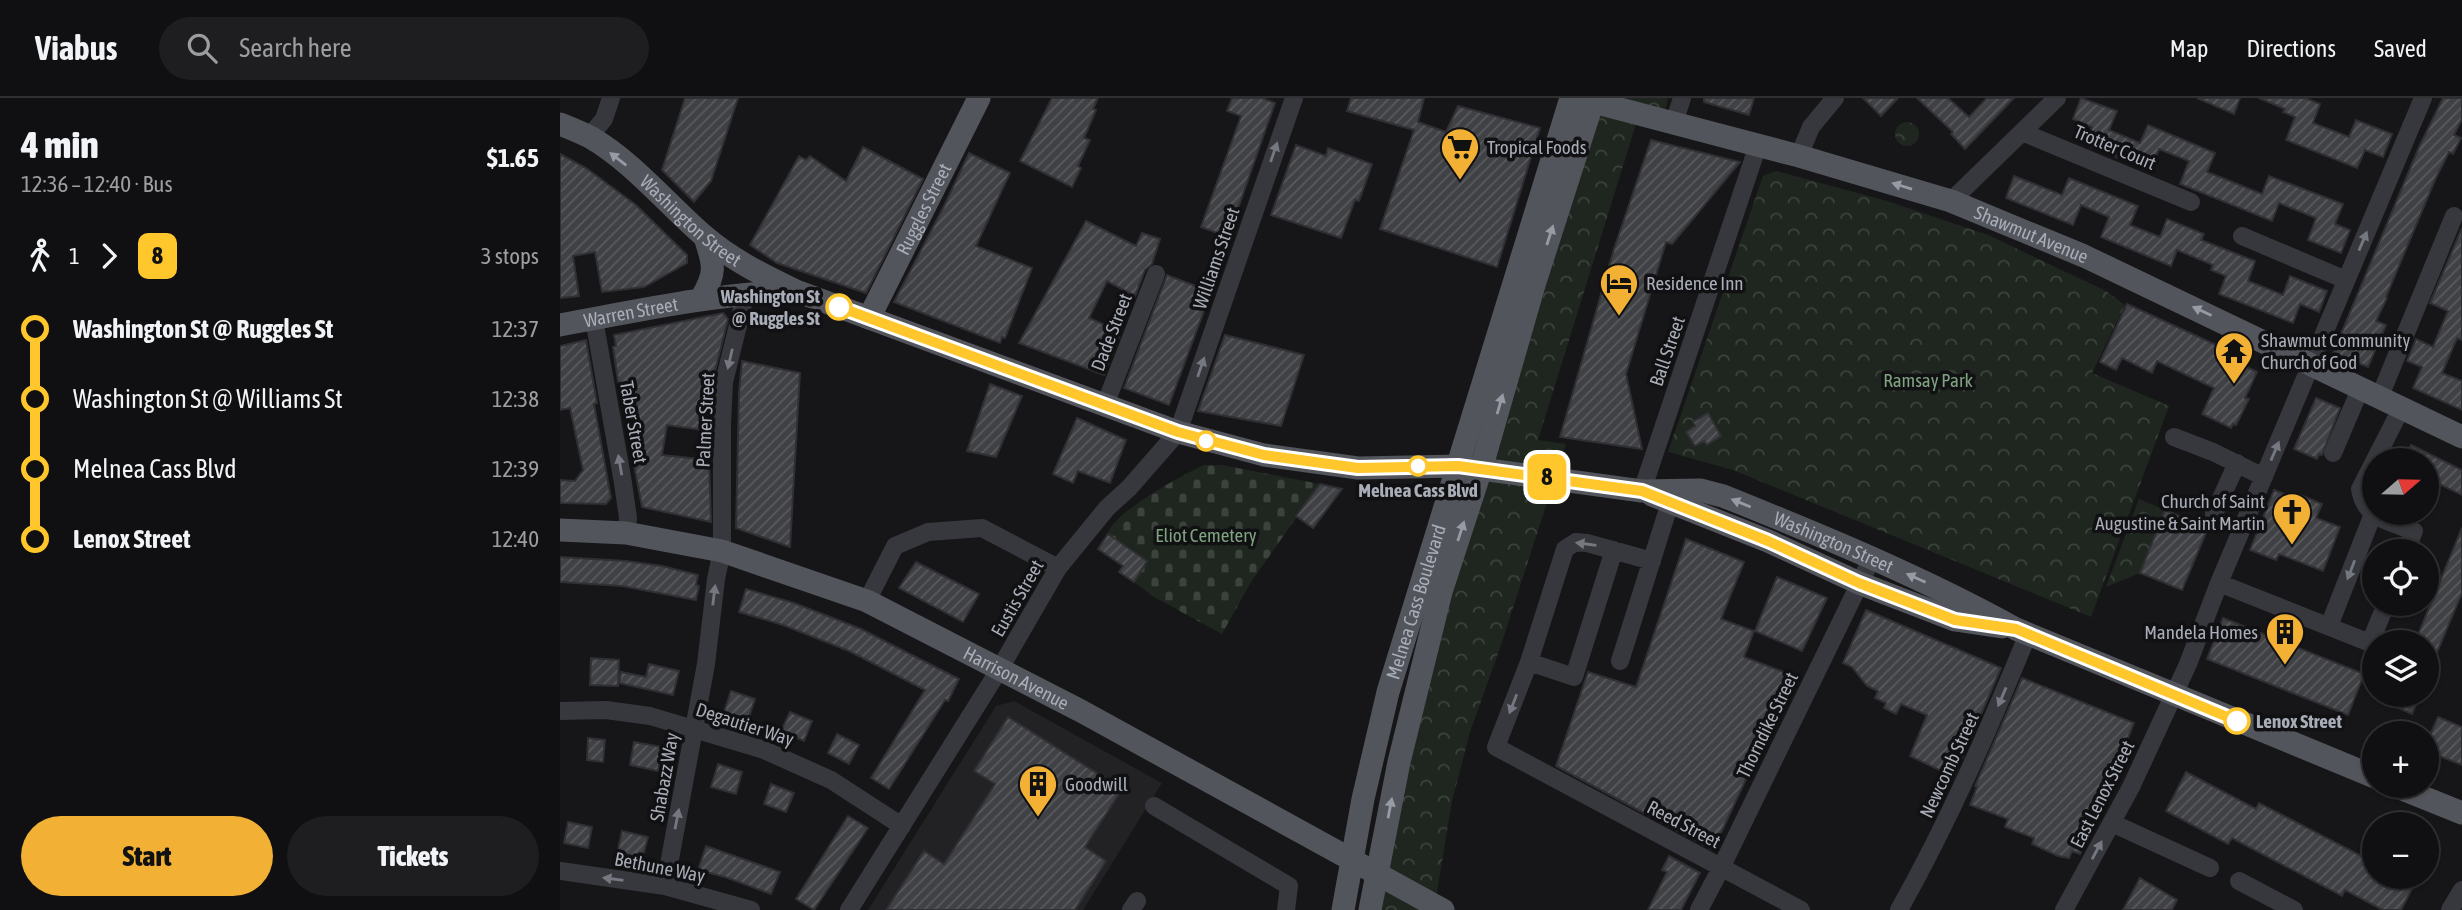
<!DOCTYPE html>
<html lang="en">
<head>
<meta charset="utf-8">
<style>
	:root { --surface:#101012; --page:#1e1e20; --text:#f1f3f6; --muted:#9c9d9f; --line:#303032; --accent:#f2b134 }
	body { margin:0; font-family:"Asap Condensed",sans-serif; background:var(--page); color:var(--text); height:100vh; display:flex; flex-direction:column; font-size:26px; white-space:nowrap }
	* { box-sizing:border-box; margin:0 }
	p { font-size:23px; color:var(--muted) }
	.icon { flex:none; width:38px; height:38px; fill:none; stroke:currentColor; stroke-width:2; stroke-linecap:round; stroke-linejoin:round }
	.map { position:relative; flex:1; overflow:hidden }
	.side { display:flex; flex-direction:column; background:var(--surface); width:560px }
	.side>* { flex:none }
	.badge { padding:0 14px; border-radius:10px; font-size:24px; line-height:46px }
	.needle { width:46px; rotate:70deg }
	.controls { position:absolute; left:1802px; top:350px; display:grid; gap:14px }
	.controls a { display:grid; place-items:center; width:77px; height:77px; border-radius:50%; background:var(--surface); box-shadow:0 2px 5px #0004,0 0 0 2px var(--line); font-size:35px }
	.map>.badge { position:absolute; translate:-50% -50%; box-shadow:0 0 0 4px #fff }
	.legs { display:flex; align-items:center; gap:10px; height:77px; padding:0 21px; font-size:23px }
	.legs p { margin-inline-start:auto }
	.headline { display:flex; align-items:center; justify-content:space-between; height:119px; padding:0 21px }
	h1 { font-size:38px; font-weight:800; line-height:52px }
	.cta { display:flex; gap:14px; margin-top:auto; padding:14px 21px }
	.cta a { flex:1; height:80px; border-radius:42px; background:var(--accent); color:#111; font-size:28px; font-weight:800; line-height:80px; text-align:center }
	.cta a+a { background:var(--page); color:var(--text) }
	ul { padding:0 21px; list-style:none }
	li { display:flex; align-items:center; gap:24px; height:70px; font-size:26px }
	li i { display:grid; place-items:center; width:10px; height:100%; margin:0 9px; background:currentColor }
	li i::after { content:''; width:18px; height:18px; margin:-9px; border:5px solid; border-radius:50%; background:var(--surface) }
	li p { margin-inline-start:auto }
	li:first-child i { background:linear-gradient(#0000 50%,currentColor 0) }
	li:last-child i { background:linear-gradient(currentColor 50%,#0000 0) }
	header { display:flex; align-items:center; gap:42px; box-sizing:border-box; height:98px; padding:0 35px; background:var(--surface); border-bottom:2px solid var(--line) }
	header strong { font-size:33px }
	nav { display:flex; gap:38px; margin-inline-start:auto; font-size:24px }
	.search { width:490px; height:63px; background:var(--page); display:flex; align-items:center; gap:18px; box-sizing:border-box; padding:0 24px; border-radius:38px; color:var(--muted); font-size:26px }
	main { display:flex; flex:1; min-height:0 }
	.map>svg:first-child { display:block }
	.built { fill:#222225 }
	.cemetery { fill:url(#cemetery-stones) }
	.park { fill:url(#park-crowns) }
	.building { fill:url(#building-hatch); stroke:#303034; stroke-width:2 }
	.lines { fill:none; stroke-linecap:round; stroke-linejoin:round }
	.minor { stroke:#37383d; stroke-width:18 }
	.major { stroke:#53555c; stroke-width:23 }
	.oneway { fill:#757881 }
	.oneway2 { fill:#979ba6 }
	.line-1-casing { stroke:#fff; stroke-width:16 }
	.line-1 { stroke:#ffc72c; stroke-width:10 }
	.stop-1-dot { fill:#fff; stroke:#ffc72c; stroke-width:3.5 }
	.labels { text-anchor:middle; stroke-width:7; stroke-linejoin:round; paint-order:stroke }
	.poi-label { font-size:19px; fill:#a8adb8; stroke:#111113; text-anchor:start }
	.street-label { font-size:19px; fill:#a8adb8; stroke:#111113 }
	.stop-label { font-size:19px; font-weight:bold; fill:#a8adb8; stroke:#111113; text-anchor:end }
	.park-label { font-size:19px; fill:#7fa381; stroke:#111113 }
</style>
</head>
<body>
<header>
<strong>Viabus</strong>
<div class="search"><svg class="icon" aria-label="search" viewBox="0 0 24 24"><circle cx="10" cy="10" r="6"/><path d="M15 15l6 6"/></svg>Search here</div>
<nav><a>Map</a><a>Directions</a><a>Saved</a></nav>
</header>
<main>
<section class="side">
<div class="headline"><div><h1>4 min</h1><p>12:36 – 12:40 · Bus</p></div><b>$1.65</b></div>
<div class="legs"><svg class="icon" aria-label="walk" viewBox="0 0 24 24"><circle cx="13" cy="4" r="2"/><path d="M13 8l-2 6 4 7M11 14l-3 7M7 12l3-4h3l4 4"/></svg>1<svg class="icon" aria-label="forward" viewBox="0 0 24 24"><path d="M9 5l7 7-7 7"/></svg><b class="badge" style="background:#ffc72c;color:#111">8</b><p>3 stops</p></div>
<ul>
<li><i style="color:#ffc72c"></i><b>Washington St @ Ruggles St</b><p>12:37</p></li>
<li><i style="color:#ffc72c"></i><span>Washington St @ Williams St</span><p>12:38</p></li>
<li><i style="color:#ffc72c"></i><span>Melnea Cass Blvd</span><p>12:39</p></li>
<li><i style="color:#ffc72c"></i><b>Lenox Street</b><p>12:40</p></li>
</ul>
<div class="cta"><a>Start</a><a>Tickets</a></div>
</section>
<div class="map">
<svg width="1902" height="812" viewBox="0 0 1902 812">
	<defs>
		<pattern id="cemetery-stones" width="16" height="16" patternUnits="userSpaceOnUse" patternTransform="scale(1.75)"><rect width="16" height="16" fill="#1e261f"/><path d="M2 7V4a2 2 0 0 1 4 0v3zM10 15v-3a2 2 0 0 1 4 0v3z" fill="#3c433d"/></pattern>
		<pattern id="park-crowns" width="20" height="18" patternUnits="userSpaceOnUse" patternTransform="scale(1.75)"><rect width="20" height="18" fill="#1e261f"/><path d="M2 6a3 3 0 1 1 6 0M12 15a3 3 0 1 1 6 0" fill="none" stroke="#3c433d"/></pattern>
		<pattern id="building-hatch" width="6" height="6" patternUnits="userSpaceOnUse" patternTransform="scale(1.75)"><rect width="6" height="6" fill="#404145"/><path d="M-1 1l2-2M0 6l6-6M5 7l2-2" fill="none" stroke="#595a5e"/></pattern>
	</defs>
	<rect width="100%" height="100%" fill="#161618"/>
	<path class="built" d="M454,603L602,685L523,812H308L436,608Z"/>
	<path class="cemetery" d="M644,367H662L760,386L691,484L662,536L594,499L574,484L576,454L548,436C552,415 624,376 644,367Z"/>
	<path class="park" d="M1043,0H1108L1100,33L1076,26L978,342L1006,346L940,550L910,634L892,703L874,812H822L833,743L877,547Z
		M1335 36a12 12 0 1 1 24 0a12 12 0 1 1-24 0Z
		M1216,73L1327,103L1428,137L1546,193L1565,207L1532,275L1609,308L1531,519L1173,372L1108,354L1203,78Z
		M1579,401L1605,412L1580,475L1546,489Z"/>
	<path class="building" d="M125,0H178L151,83L134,104L102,72Z
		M492,0H538L533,11L536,12L524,40L530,42L518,68L521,70L512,89L460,63Z
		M672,0H702L715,5L668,139L641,129L681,18L667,13Z
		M791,0H864L858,24L886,34L898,8L980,30L937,169L820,131L854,32L787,13Z
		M1144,0H1194L1189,17L1144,4Z
		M1303,0H1338L1321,18Z
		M1357,0H1388L1409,19L1427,0H1454L1405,51L1391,36L1393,34Z
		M1521,0L1557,13L1549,32L1580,45L1588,27L1655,55L1647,74L1665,81L1702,96L1709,78L1783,106L1775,126L1790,132L1781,155L1748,142L1756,120L1719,105L1712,123L1620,86L1629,63L1599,51L1590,73L1525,46L1532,29L1513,21Z
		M1637,0H1680L1674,16Z
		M1699,0H1745L1760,6L1753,25L1789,39L1796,22L1832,36L1823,59L1805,52L1797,70L1726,42L1735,19L1723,14L1725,11Z
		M1883,0H1902V21L1894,37L1901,40L1893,56L1889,54L1875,82L1826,199L1827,200L1816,223L1826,227L1808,269L1773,255L1859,49Z
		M1091,42L1180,64L1112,146L1106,144L1066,276L1082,351L1000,339L1054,151Z
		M736,47L766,58L768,50L812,66L799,103L795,102L781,140L711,117Z
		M303,49L363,81L306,195L217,165L190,147L239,58L246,62L250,58L286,83Z
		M409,55L450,75L416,148L472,170L445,240L442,239L440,245L334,204L385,106Z
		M0,56L26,70L76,107L127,157V165L84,189L42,194L35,154L13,158L19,198L0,200Z
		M1454,78L1502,97L1509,80L1578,108L1570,127L1600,139L1607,121L1644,136L1641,142L1695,163L1688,183L1723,197L1730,178L1767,193L1759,214L1740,206L1733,225L1659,196L1666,178L1651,172L1653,167L1617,152L1611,168L1541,139L1549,119L1521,107L1513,127L1446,100Z
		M526,123L576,148L582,135L600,141L592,166L585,172L575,198L547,183L529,220L561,234L544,277L459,245Z
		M1902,130V242L1897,240L1882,275L1902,283V312L1853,290L1862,269L1847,263L1856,241L1873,249L1888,213L1870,205Z
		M607,177L651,194L609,307L564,290Z
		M1567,206L1665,251L1662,257L1697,274L1685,300L1689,301L1676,327L1673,326L1671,330L1642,316L1654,290L1597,263L1592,275L1562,260L1556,272L1540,264Z
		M163,215L168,221L153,281L151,333L107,327L102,357L149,362L151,424L82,409L58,283L53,249L56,248L54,237Z
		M665,237L744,257L721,328L638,313Z
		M26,242L37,305L34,306L51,400L46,406L0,405V382L15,383L23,372L10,310L0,312V248Z
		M182,263L240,275L230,449L176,430L179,295Z
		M430,286L462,298L436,359L407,353Z
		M1756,300L1780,310L1762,357L1759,356L1757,361L1734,351Z
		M1148,315L1161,338L1147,347L1144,343L1135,348L1126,334L1135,328L1133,324Z
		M517,320L566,342L550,385L518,373L513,385L493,376Z
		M1851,347L1902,372V397L1867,380V362H1843Z
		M760,386L782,391L753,430L736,418Z
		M1714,392L1739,402L1741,397L1762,406L1756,420L1780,429L1763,473L1719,456L1716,462L1690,452Z
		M1605,412L1648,430L1622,492L1580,475Z
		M1902,430V495L1867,578V544H1855Z
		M548,436L587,463L574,484L559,474L563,468L538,451Z
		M1126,441L1184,464L1161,521L1194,533L1184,559L1234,578L1153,752L996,668L1028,574L1076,589Z
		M0,459L66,463L102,468L138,477L136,487L139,488L136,502L62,488L0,484Z
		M356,464L419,496L403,524L339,490Z
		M1217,479L1267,500L1242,553L1195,533Z
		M186,491L234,505L301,531L399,581L388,603L385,602L329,691L311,680L365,592L289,553L223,527L179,514Z
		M1306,512L1441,570L1394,679L1350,658L1367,617L1341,606L1336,616L1324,610L1326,605L1315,600L1318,593L1307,588L1292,569L1283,565Z
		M1663,520L1804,576L1788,617L1647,561Z
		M31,560L59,562L58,588L30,587Z
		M89,566L119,573L113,597L59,585L61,574L86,579Z
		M1462,580L1574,625L1545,696L1542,705L1543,706L1520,756L1512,753L1509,760L1498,758L1472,746L1474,740L1445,729L1448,721L1410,707L1417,689L1415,688Z
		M171,593L195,601L188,622L164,614Z
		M1833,597H1860L1852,616L1829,606Z
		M230,614L252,623L244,643L221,633Z
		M448,619L562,691L525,749L546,763L515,812H326L364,753L384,766L435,686L414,673Z
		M1878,619L1902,629V667L1867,653V644Z
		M277,636L299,647L289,666L268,655Z
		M28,640L45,642L43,664L27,662Z
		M74,644L102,649L98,673L70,667Z
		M158,666L182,674L176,696L151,689Z
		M1626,674L1696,711L1699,705L1815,765V779H1858L1841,812H1823L1785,792L1782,798L1672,740L1668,746L1606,713Z
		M211,686L234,695L226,714L204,706Z
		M288,718L308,730L254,812L236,801Z
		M8,724L32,729L28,750L4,745Z
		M62,733L88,739L82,762L57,756Z
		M146,748L220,774L211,796L165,779L138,772Z
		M1109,758L1140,775L1121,812H1088L1107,774L1102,772Z
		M1580,780L1617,802L1612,812H1563Z"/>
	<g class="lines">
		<path class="minor" d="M1114,25L1122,0
			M1462,34L1631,104
			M29,39L44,21L51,0
			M1239,58L1251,29L1275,0
			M1391,103L1497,0
			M1682,138L1786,182
			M34,221L63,385L68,420L66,435
			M1820,298L1894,118
			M545,307L596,176
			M1842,309L1800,391C1805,421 1829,423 1854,433L1846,453
			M1614,339L1653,354L1704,379
			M1773,355L1801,289
			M1082,393L1198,47
			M1654,416L1677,365
			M1092,463L1027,445L1016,444L1005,451L969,564L936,649L1241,812
			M1659,485L1810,545L1826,506
			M307,503L335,448L368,434L422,430L498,470
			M1769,528L1813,416
			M1060,563L1114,392
			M969,564L1014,579L1054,452
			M0,613L46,612L90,618L204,652L271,682L342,728
			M594,708L729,788L726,812
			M1552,725L1650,770
			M0,773L105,788L191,812
			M1679,783L1734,812
			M105,788L146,566L156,481L162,453V326L164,284L186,195
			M289,812L439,572L498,470L547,410L569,390L618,334L734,0
			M571,812L577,803
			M1139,812L1161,770L1312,460
			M1339,812C1389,723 1429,631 1468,536
			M1504,812L1571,689L1628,566L1659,485L1863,0
			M1890,812L1902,792"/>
		<g class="major">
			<path id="s1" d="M1018,0L1239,58L1391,103L1524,158L1902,339"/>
			<path id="s2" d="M0,26C10,30 20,34 30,39C73,64 106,105 144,138C172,162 203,177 236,193L618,334L704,357L798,370L899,368L1082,393L1140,392L1163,398C1263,438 1362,479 1456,531L1815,679"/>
			<path d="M141,201C157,174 154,167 145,139"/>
			<path id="s3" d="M309,220L419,0"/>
			<path id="s4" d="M0,227C77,213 154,196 233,193"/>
			<path d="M1092,397L1208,443L1299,485L1395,522L1442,529"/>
			<path id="s5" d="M0,432L66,435L162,453L307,503L521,613L883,812"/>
			<path d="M1835,688L1902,715"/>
			<path id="s6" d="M783,812L803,701L828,594L1011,0"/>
			<path d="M810,812L839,664L881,494L921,371L974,187L1034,0"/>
		</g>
	</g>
	<defs><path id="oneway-solid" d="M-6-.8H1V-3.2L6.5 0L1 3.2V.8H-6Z" transform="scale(1.75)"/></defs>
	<g class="oneway">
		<use href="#oneway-solid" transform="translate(714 54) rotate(-71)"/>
		<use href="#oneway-solid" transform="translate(1803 143) rotate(-67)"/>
		<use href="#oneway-solid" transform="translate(170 261) rotate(103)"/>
		<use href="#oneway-solid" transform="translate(641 269) rotate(-71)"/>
		<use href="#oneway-solid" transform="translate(1715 353) rotate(-67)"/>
		<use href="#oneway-solid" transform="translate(60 367) rotate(-100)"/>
		<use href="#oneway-solid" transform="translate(1026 446) rotate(-172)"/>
		<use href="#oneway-solid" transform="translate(1791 472) rotate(111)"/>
		<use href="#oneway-solid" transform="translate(154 497) rotate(-83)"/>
		<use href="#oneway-solid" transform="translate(1442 599) rotate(113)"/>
		<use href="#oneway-solid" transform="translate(953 606) rotate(111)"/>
		<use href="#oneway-solid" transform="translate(117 721) rotate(-79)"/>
		<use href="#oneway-solid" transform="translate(1537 752) rotate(-62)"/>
		<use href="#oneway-solid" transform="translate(53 781) rotate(-172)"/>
	</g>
	<g class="oneway2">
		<use href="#oneway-solid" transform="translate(58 61) rotate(-142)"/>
		<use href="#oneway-solid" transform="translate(1342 88) rotate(-163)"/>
		<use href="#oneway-solid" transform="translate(990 137) rotate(-72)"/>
		<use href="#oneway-solid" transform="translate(1642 213) rotate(-155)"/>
		<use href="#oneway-solid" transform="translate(940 306) rotate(-74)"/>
		<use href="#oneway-solid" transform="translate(1181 405) rotate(-158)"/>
		<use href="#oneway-solid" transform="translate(901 433) rotate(-72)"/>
		<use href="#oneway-solid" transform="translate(1356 480) rotate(-156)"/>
		<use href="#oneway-solid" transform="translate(830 710) rotate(-79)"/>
	</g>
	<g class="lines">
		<g class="line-1-casing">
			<path id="line-1" d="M279,209L618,334L704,357L798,370L898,368L1082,393L1208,443L1299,485L1395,522L1456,531L1677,623"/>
		</g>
		<use href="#line-1" class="line-1"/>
	</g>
	<defs>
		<g id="supermarket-pin" transform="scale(2.0125)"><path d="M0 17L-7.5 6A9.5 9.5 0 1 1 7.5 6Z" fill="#f2b134" stroke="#111113"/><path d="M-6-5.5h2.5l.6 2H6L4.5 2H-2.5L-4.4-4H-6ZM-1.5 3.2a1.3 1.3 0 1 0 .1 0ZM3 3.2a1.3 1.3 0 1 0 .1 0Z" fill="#111"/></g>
		<g id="hotel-pin" transform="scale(2.0125)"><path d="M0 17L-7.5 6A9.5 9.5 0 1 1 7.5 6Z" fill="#f2b134" stroke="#111113"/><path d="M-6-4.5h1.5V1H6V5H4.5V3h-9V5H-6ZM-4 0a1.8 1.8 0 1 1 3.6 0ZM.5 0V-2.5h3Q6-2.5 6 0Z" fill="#111"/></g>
		<g id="temple-pin" transform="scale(2.0125)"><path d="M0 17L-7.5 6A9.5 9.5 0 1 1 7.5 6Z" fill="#f2b134" stroke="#111113"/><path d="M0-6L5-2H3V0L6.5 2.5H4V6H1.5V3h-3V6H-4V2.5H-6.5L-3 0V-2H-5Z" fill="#111"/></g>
		<g id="church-pin" transform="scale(2.0125)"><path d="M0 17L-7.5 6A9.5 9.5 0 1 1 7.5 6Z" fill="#f2b134" stroke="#111113"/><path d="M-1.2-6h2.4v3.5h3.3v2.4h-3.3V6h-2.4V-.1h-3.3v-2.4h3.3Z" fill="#111"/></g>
		<g id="building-pin" transform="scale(2.0125)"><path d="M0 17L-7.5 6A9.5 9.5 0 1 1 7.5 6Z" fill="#f2b134" stroke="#111113"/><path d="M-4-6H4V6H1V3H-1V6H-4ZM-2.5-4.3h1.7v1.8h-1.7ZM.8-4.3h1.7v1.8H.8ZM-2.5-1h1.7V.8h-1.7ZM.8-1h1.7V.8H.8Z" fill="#111"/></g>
	</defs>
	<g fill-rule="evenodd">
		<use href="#supermarket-pin" x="900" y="49"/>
		<use href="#hotel-pin" x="1059" y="185"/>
		<use href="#temple-pin" x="1674" y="253"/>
		<use href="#church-pin" x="1732" y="414"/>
		<use href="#building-pin" x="1725" y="534"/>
		<use href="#building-pin" x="478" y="686"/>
	</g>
	<g class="stop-1-dot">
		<circle cx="279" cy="209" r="12"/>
		<circle cx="646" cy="343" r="9"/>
		<circle cx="858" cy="368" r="9"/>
		<circle cx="1677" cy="623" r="12"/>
	</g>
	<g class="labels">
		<g class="poi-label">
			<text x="927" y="56">Tropical Foods</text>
			<text x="1086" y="192">Residence Inn</text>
			<text x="1701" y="249">Shawmut Community<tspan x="1701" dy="22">Church of God</tspan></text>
			<text x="1705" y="410" text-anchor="end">Church of Saint<tspan x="1705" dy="22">Augustine &amp; Saint Martin</tspan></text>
			<text x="1698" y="541" text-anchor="end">Mandela Homes</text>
			<text x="505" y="693">Goodwill</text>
		</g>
		<g class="street-label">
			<text transform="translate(1555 49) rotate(23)" y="7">Trotter Court</text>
			<text dy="7" stroke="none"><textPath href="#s3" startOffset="122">Ruggles Street</textPath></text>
			<text dy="7" stroke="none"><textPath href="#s2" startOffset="164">Washington Street</textPath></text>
			<text dy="7" stroke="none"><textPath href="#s1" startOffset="474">Shawmut Avenue</textPath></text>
			<text transform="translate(656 160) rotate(-71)" y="7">Williams Street</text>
			<text dy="7" stroke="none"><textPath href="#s4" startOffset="72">Warren Street</textPath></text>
			<text transform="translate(551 234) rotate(-69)" y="7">Dade Street</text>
			<text transform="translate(1107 253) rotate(-71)" y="7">Ball Street</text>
			<text transform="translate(145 322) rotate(-87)" y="7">Palmer Street</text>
			<text transform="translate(74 324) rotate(80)" y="7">Taber Street</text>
			<text dy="7" stroke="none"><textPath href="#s2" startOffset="1370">Washington Street</textPath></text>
			<text transform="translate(457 500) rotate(-60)" y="7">Eustis Street</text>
			<text dy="7" stroke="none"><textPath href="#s6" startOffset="317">Melnea Cass Boulevard</textPath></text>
			<text dy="7" stroke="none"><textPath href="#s5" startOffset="485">Harrison Avenue</textPath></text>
			<text transform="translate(185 626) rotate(18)" y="7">Degautier Way</text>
			<text transform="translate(1207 627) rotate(-64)" y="7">Thorndike Street</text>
			<text transform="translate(1389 667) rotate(-65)" y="7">Newcomb Street</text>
			<text transform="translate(104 679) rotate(-80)" y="7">Shabazz Way</text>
			<text transform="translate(1542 696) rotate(-63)" y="7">East Lenox Street</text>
			<text transform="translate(1124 726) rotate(28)" y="7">Reed Street</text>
			<text transform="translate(100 769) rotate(11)" y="7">Bethune Way</text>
		</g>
		<g class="stop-label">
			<text x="260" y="205">Washington St<tspan x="260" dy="22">@ Ruggles St</tspan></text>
			<text x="858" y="399" text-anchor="middle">Melnea Cass Blvd</text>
			<text x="1696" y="630" text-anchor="start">Lenox Street</text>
		</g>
		<g class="park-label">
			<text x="1368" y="289">Ramsay Park</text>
			<text x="646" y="444">Eliot Cemetery</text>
		</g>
	</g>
</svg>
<div class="controls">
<a><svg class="needle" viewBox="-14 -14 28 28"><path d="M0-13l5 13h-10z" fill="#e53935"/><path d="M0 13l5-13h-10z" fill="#9c9d9f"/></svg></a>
<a><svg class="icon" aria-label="locate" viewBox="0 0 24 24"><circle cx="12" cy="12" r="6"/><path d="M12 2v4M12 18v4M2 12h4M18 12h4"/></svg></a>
<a><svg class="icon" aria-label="layers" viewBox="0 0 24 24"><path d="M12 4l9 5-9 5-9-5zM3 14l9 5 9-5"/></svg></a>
<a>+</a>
<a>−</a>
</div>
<b class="badge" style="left:987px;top:379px;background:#ffc72c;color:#111">8</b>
</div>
</main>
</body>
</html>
